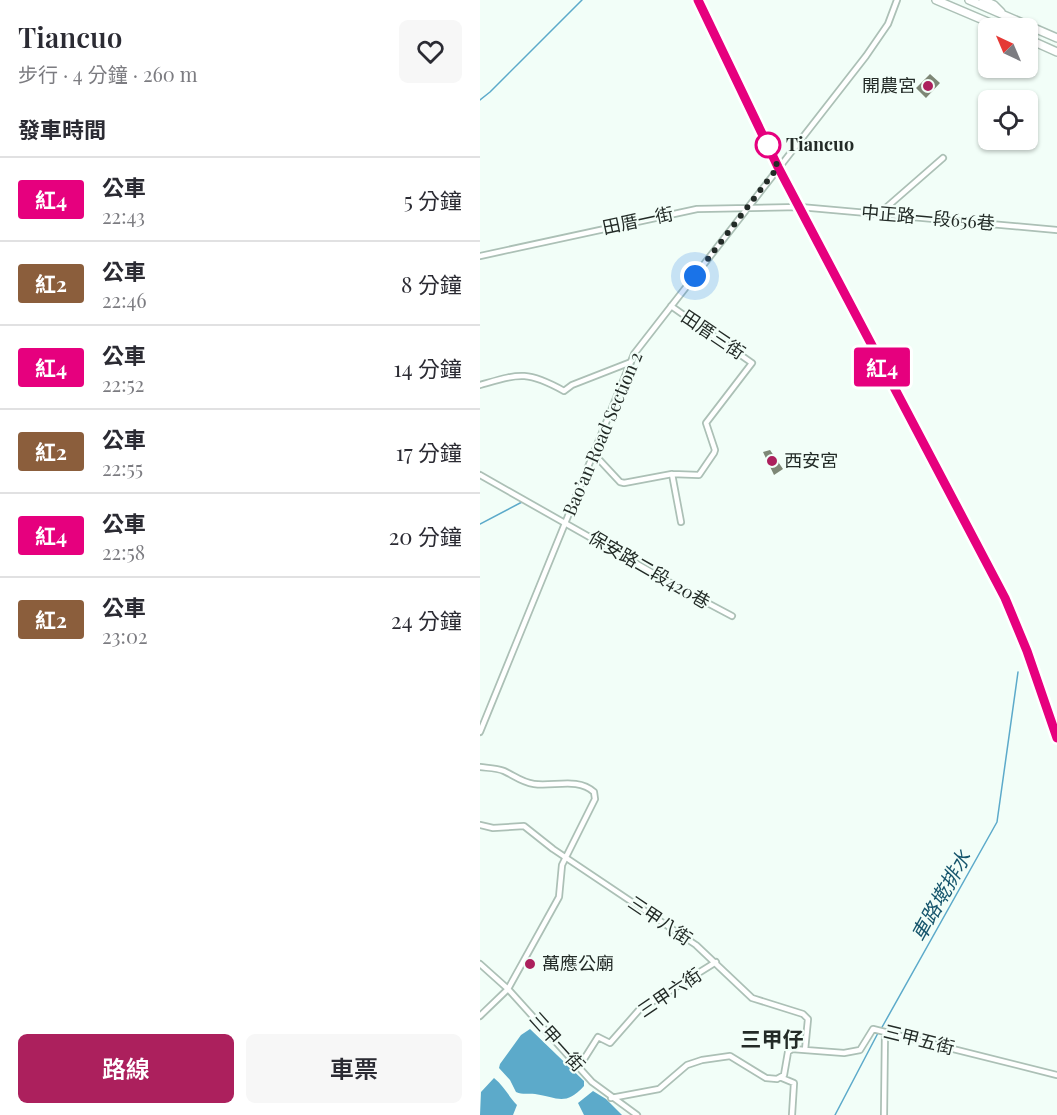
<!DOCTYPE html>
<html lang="zh-TW">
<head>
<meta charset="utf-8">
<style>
	:root { --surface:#fff; --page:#f7f7f7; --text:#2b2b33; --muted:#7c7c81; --line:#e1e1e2; --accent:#ac205d }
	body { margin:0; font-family:"Playfair Display","Noto Sans TC",serif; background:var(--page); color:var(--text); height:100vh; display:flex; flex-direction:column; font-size:22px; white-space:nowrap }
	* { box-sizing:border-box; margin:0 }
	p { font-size:20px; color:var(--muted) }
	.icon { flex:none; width:33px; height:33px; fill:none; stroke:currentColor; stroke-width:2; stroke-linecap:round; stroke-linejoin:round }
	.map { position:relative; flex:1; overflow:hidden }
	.drawer { display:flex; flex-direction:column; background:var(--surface); width:480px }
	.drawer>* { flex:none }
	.badge { padding:0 12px; border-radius:4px; font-size:21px; line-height:39px }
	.needle { width:39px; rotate:316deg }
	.tools { position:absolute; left:498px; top:18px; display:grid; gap:12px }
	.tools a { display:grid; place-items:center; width:60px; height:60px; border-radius:9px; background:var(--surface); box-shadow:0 2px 4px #0004; font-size:30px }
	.you { position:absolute; width:30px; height:30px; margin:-15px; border:4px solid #fff; border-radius:50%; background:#1a73e8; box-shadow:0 0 0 9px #1a73e833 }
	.map>.badge { position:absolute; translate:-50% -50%; box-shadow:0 0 0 3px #fff }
	h2 { padding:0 18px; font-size:22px; line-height:54px }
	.round { display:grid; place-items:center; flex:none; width:63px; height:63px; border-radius:9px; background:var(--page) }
	.overview { display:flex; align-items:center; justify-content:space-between; height:102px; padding:0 18px }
	h1 { font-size:28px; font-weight:600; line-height:45px }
	.primary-button { display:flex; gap:12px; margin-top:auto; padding:12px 18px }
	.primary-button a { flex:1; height:69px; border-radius:9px; background:var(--accent); color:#fff; font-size:24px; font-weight:600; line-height:69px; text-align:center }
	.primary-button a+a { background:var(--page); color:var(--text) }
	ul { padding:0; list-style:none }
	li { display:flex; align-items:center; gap:18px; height:84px; padding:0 18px; border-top:2px solid var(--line) }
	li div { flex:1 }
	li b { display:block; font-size:22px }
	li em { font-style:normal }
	li .badge { min-width:66px; font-weight:700; text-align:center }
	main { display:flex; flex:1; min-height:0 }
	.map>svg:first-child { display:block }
	.water { fill:#5caaca }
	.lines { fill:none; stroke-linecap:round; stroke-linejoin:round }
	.stream { stroke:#5caaca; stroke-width:1.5 }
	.building { fill:#7e8776 }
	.minor-casing { stroke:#acc0b6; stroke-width:8 }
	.major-casing { stroke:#acc0b6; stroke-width:9 }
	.highway-casing { stroke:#acc0b6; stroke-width:10 }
	.minor { stroke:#fff; stroke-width:4.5 }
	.major { stroke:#fff; stroke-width:6 }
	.highway { stroke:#fff; stroke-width:7 }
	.line-casing { stroke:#fff; stroke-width:14 }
	.line { stroke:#e6007e; stroke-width:9 }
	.walk { stroke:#232b27; stroke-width:6; stroke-dasharray:0 10.8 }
	.poi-dot { fill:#ac205d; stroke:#f2fef8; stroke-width:2 }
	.stop-dot { fill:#fff; stroke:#e6007e; stroke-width:3 }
	.labels { text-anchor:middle; stroke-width:4.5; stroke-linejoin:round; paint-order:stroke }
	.poi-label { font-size:18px; fill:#232b27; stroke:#f2fef8; text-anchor:start }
	.stop-label { font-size:18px; font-weight:bold; fill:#232b27; stroke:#f2fef8; text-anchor:start }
	.street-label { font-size:18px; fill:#232b27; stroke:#f2fef8 }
	.water-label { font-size:20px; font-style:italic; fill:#17566d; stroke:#f2fef8 }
	.quarter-label { font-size:21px; font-weight:bold; fill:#232b27; stroke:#f2fef8 }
</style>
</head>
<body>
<main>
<section class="drawer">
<div class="overview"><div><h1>Tiancuo</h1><p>步行 · 4 分鐘 · 260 m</p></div><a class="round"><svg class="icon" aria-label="heart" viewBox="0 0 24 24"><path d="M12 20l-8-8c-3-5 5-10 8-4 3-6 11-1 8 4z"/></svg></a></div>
<h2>發車時間</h2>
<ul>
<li><span class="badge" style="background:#e6007e;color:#fff">紅4</span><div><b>公車</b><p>22:43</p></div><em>5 分鐘</em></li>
<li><span class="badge" style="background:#8b5e3c;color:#fff">紅2</span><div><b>公車</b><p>22:46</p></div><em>8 分鐘</em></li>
<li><span class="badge" style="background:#e6007e;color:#fff">紅4</span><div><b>公車</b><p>22:52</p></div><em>14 分鐘</em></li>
<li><span class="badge" style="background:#8b5e3c;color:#fff">紅2</span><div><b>公車</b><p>22:55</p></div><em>17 分鐘</em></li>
<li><span class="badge" style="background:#e6007e;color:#fff">紅4</span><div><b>公車</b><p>22:58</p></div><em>20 分鐘</em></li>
<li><span class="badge" style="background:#8b5e3c;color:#fff">紅2</span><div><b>公車</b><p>23:02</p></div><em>24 分鐘</em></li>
</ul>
<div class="primary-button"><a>路線</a><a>車票</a></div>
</section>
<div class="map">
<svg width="577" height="1115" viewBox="0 0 577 1115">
	<rect width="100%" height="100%" fill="#f2fef8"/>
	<path class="water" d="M50,1029L104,1081V1086C85,1107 77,1097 55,1094C48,1093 43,1095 36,1092L30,1080L19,1068L20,1064L41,1035Z
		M14,1078C24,1086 29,1097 37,1105L33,1115H0L1,1092Z
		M113,1091L126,1099L142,1115H104L98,1103Z"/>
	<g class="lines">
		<path class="stream" d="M0,100L10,92L102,0
			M0,524L42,502
			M401,1029L517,822L538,672
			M355,1115L398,1033"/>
	</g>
	<path class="building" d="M450,74L460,83L446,98L436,88Z
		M290,450L303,469L294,475L283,452Z"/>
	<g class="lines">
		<g class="minor-casing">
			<path id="minor" d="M400,213L463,158
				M0,256L217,209L320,207L577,230
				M0,385C39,374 46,370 84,391L92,385L151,362
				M113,453L140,482L144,483L192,474L219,475L234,453L235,450L226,423L272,363L191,306
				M192,474L201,522
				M0,475L203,590L252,616
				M0,732L154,354L386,56L408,24L417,0
				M0,767C8,768 17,768 24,771C35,776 41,782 54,784C73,787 98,777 114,792L115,799L82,865L79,897L28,989L0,1016
				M0,825L13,828L44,826L73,849L216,945L272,998L323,1014L328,1019L325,1050
				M0,964L28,989L112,1082L157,1115
				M99,1067L118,1037L130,1043L159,1010L236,962
				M302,1078L314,1083L312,1115
				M131,1098L179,1089L207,1065L222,1060L250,1056L286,1078L297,1079L304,1075L308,1052L312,1049L364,1053L380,1050L393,1029L577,1075
				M404,1115L405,1032"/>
		</g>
		<g class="major-casing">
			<path id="major" d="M218,0L298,167L525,598L547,652L577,738"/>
		</g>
		<g class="highway-casing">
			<path id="highway" d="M456,0L522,28
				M489,0L577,38
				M503,0L514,5L521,12
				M548,39L577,52"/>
		</g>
		<use href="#minor" class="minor"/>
		<use href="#major" class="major"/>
		<use href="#highway" class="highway"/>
	</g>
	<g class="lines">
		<g class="line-casing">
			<path id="line" d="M218,0L298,167L525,598L547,651L577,738"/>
		</g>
		<use href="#line" class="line"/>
		<path class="walk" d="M215,276L298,167L284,138L288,145"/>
	</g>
	<g class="poi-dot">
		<circle cx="448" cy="86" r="6"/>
		<circle cx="292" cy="461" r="6"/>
		<circle cx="50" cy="964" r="6"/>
	</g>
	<circle class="stop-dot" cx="288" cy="145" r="12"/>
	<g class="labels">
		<g class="poi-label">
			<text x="436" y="92" text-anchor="end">開農宮</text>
			<text x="304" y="467">西安宮</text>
			<text x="62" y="970">萬應公廟</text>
		</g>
		<g class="stop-label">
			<text x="306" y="151">Tiancuo</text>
		</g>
		<g class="street-label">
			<text transform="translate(448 218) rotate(5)" y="6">中正路一段656巷</text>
			<text transform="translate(158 221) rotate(-12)" y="6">田厝一街</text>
			<text transform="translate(233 335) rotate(34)" y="6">田厝三街</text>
			<text transform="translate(123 434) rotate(-67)" y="6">Bao’an Road Section 2</text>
			<text transform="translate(169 570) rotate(30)" y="6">保安路二段420巷</text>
			<text transform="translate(180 921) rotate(34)" y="6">三甲八街</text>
			<text transform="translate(190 993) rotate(-34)" y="6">三甲六街</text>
			<text transform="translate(439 1040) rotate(14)" y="6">三甲五街</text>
			<text transform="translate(77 1042) rotate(48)" y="6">三甲一街</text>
		</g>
		<g class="water-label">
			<text transform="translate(461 896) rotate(-61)" y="7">車路墘排水</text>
		</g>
		<g class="quarter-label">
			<text x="292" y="1047">三甲仔</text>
		</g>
	</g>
</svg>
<div class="tools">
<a><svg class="needle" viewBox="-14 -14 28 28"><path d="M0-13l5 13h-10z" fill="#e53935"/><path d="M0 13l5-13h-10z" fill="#7c7c81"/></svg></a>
<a><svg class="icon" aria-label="locate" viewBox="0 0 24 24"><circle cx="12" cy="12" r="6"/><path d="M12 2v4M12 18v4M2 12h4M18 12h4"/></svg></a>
</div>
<div class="you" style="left:215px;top:276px"></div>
<b class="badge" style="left:402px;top:367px;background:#e6007e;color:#fff">紅4</b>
</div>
</main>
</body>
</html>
